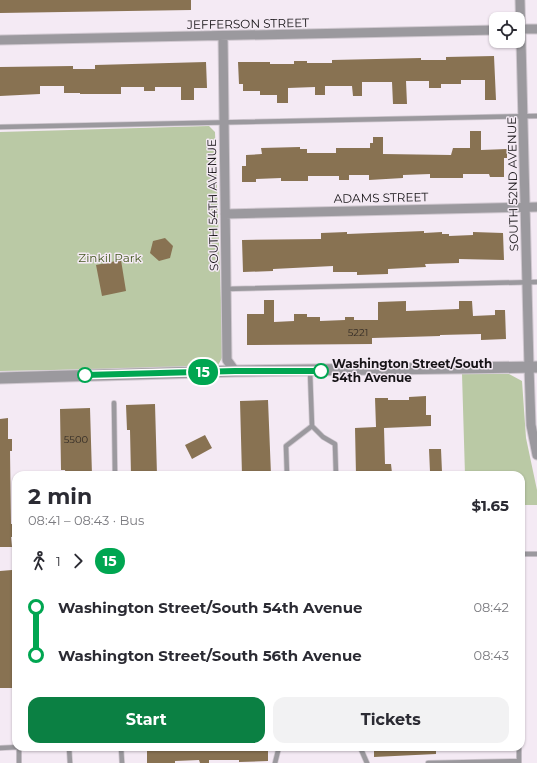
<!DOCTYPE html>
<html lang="en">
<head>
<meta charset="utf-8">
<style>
	:root { --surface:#fff; --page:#f2f2f3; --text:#2b2b33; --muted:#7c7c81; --accent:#0b8043 }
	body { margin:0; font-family:Montserrat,sans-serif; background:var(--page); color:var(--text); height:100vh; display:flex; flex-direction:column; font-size:15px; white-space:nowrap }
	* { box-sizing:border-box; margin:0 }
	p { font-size:13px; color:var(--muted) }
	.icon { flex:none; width:22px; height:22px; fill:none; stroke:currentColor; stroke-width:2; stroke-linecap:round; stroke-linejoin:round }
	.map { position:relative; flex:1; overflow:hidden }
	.sheet { position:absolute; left:12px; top:471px; width:513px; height:280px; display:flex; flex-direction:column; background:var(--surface); border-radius:12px; box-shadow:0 1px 3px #0004 }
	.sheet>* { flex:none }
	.badge { padding:0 8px; border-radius:13px; font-size:14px; line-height:26px }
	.tools { position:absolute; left:489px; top:12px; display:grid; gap:8px }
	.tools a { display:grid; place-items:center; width:36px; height:36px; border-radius:8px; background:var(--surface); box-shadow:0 1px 3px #0004; font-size:20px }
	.map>.badge { position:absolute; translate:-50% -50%; box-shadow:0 0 0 2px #fff }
	.legs { display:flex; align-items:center; gap:6px; height:44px; padding:0 16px; font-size:13px }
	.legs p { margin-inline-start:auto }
	.head { display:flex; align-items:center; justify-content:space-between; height:68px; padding:0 16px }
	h1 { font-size:22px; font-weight:700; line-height:30px }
	.cta { display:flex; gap:8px; margin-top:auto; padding:8px 16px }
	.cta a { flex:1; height:46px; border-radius:12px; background:var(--accent); color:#fff; font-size:16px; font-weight:700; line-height:46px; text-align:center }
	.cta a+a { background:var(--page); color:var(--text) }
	ul { padding:0 16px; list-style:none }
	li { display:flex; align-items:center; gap:14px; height:48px; font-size:15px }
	li i { display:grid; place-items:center; width:6px; height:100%; margin:0 5px; background:currentColor }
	li i::after { content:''; width:10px; height:10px; margin:-5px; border:3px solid; border-radius:50%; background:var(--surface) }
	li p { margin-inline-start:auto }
	li:first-child i { background:linear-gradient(#0000 50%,currentColor 0) }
	li:last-child i { background:linear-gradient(currentColor 50%,#0000 0) }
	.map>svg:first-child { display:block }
	.green { fill:#bac9a5 }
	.building { fill:#887252 }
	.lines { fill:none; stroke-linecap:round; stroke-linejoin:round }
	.service-casing { stroke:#d0c8d0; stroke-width:6 }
	.minor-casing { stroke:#d0c8d0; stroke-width:11 }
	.tertiary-casing { stroke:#d0c8d0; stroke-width:13 }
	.service { stroke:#9b999e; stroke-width:4.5 }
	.minor { stroke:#9b999e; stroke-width:9 }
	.tertiary { stroke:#9b999e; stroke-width:11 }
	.line-1-casing { stroke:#fff; stroke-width:9 }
	.line-1 { stroke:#00a651; stroke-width:6 }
	.stop-1-dot { fill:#fff; stroke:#00a651; stroke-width:2 }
	.labels { text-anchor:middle; stroke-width:3; stroke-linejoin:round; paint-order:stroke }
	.number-label { font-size:10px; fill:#322b25 }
	.street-label { font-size:12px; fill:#161316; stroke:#f4eaf4 }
	.park-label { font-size:12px; fill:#465922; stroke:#f4eaf4 }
	.stop-label { font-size:12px; font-weight:bold; fill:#161316; stroke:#f4eaf4; text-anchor:start }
</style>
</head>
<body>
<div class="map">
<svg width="537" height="763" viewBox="0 0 537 763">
	<rect width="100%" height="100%" fill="#f4eaf4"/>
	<path class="green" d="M209,126L215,132L223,356L217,367L0,371V132Z
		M462,374H509L522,381L526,438L537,490V505H521V475H465Z"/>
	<path class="building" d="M0,0H191V10L0,13Z
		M494,56L496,100H485V80H461V84H441V88H429V81H406L407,104H393L392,82H362V96H353L352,86H325V95H315V87L288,88V103H277V95H260V91H243V84H239L238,62H270V64H294V61H307V63H332V60L421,58V60H446V57Z
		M206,62L207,88H194V100H181V87H155V91H144V87H121V94H80V93H64V86H40V94L0,96V67L73,66V69H95V65Z
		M470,131H481V150L507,149V158H504V177H490L489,174H463V178H430V174L403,175V178L369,180V175H349V180H339V176H308V181H281V178L256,179V182H242V166H246V155L262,154L261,148L300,147V149H307V153H336V148H370V143H373V137H383V154L451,155L453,148H470Z
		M424,231V233L442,232V234H449V236L473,235V232L503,233L504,260L459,259V263L425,264L426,267L388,269V274L357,275V272H333V266L273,269V271L243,272L242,240L321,239V233L347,232V234Z
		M165,238L173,246L170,258L159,261L150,253L153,241Z
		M121,260L126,291L102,296L96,265Z
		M264,300H274V322L294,321V314H307V317H320V321L345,320V317H354V320H378V302L406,301V311L459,309V301H472L473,316L495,315V310H505L506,339L481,340V334L440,335V336L372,338V344L247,345V314H264Z
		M426,396V415H431V426L384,428L385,464H391L392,473H386V475H356L355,428L376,427L375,398H388V400H409V397Z
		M268,400L271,475H242L240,401Z
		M155,404L157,475H131L130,430H127L126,405Z
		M90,408L92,475H66L65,470H61L60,409Z
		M8,418V439H12V451H10L11,524H14V537H11L12,547H0V419Z
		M205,435L212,448L192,459L185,445Z
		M429,449H441L442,472H430Z
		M12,570L15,688H0V571Z
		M147,747H268V761L239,762V760H209V763H200L199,760L175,761V763H147Z
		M374,747H436V754L374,757Z"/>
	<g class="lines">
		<g class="service-casing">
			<path id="service" d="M0,127L537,116
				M226,289L537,282
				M310,371L312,426L323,437L335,444L336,475
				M114,403L115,475
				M287,475L286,446L312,426
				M521,554H537
				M19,747V763
				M69,747L70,763
				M121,747L122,763
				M360,747L367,763
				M519,747V763
				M0,748L20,747
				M275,763L279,747
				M428,763L519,761"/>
		</g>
		<g class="minor-casing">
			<path id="minor" d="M520,0L529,367L531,425L537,455
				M518,29H537
				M223,36L227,360L235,371
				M0,40L496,30
				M225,214L537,207"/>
		</g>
		<g class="tertiary-casing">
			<path id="tertiary" d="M0,378L235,371L537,367"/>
		</g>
		<use href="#service" class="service"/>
		<use href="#minor" class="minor"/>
		<use href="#tertiary" class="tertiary"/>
	</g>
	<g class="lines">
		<g class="line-1-casing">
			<path id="line-1" d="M85,375L235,371H321"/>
		</g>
		<use href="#line-1" class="line-1"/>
	</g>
	<g class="stop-1-dot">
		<circle cx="321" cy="371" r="7"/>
		<circle cx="85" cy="375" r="7"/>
	</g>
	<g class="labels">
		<g class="number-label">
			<text x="358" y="336">5221</text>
			<text x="76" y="443">5500</text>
		</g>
		<g class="street-label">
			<text transform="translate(248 24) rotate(-1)" y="4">JEFFERSON STREET</text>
			<text transform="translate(513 184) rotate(-91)" y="4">SOUTH 52ND AVENUE</text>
			<text transform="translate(381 198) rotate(-1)" y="4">ADAMS STREET</text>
			<text transform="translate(213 205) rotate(-91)" y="4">SOUTH 54TH AVENUE</text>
		</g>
		<g class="park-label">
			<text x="110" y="262">Zinkil Park</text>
		</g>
		<g class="stop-label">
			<text x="332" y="368">Washington Street/South<tspan x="332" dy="14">54th Avenue</tspan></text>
		</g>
	</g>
</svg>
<div class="tools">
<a><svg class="icon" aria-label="locate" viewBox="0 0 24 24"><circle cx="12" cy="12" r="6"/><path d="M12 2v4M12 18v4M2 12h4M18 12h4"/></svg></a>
</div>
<b class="badge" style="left:203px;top:372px;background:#00a651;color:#fff">15</b>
<section class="sheet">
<div class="head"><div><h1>2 min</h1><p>08:41 – 08:43 · Bus</p></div><b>$1.65</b></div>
<div class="legs"><svg class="icon" aria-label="walk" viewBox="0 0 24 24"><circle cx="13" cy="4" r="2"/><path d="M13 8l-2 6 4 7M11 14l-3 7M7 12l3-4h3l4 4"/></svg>1<svg class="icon" aria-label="forward" viewBox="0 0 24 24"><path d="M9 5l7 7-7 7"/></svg><b class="badge" style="background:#00a651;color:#fff">15</b></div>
<ul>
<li><i style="color:#00a651"></i><b>Washington Street/South 54th Avenue</b><p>08:42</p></li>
<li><i style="color:#00a651"></i><b>Washington Street/South 56th Avenue</b><p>08:43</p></li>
</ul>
<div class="cta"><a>Start</a><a>Tickets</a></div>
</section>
</div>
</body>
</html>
